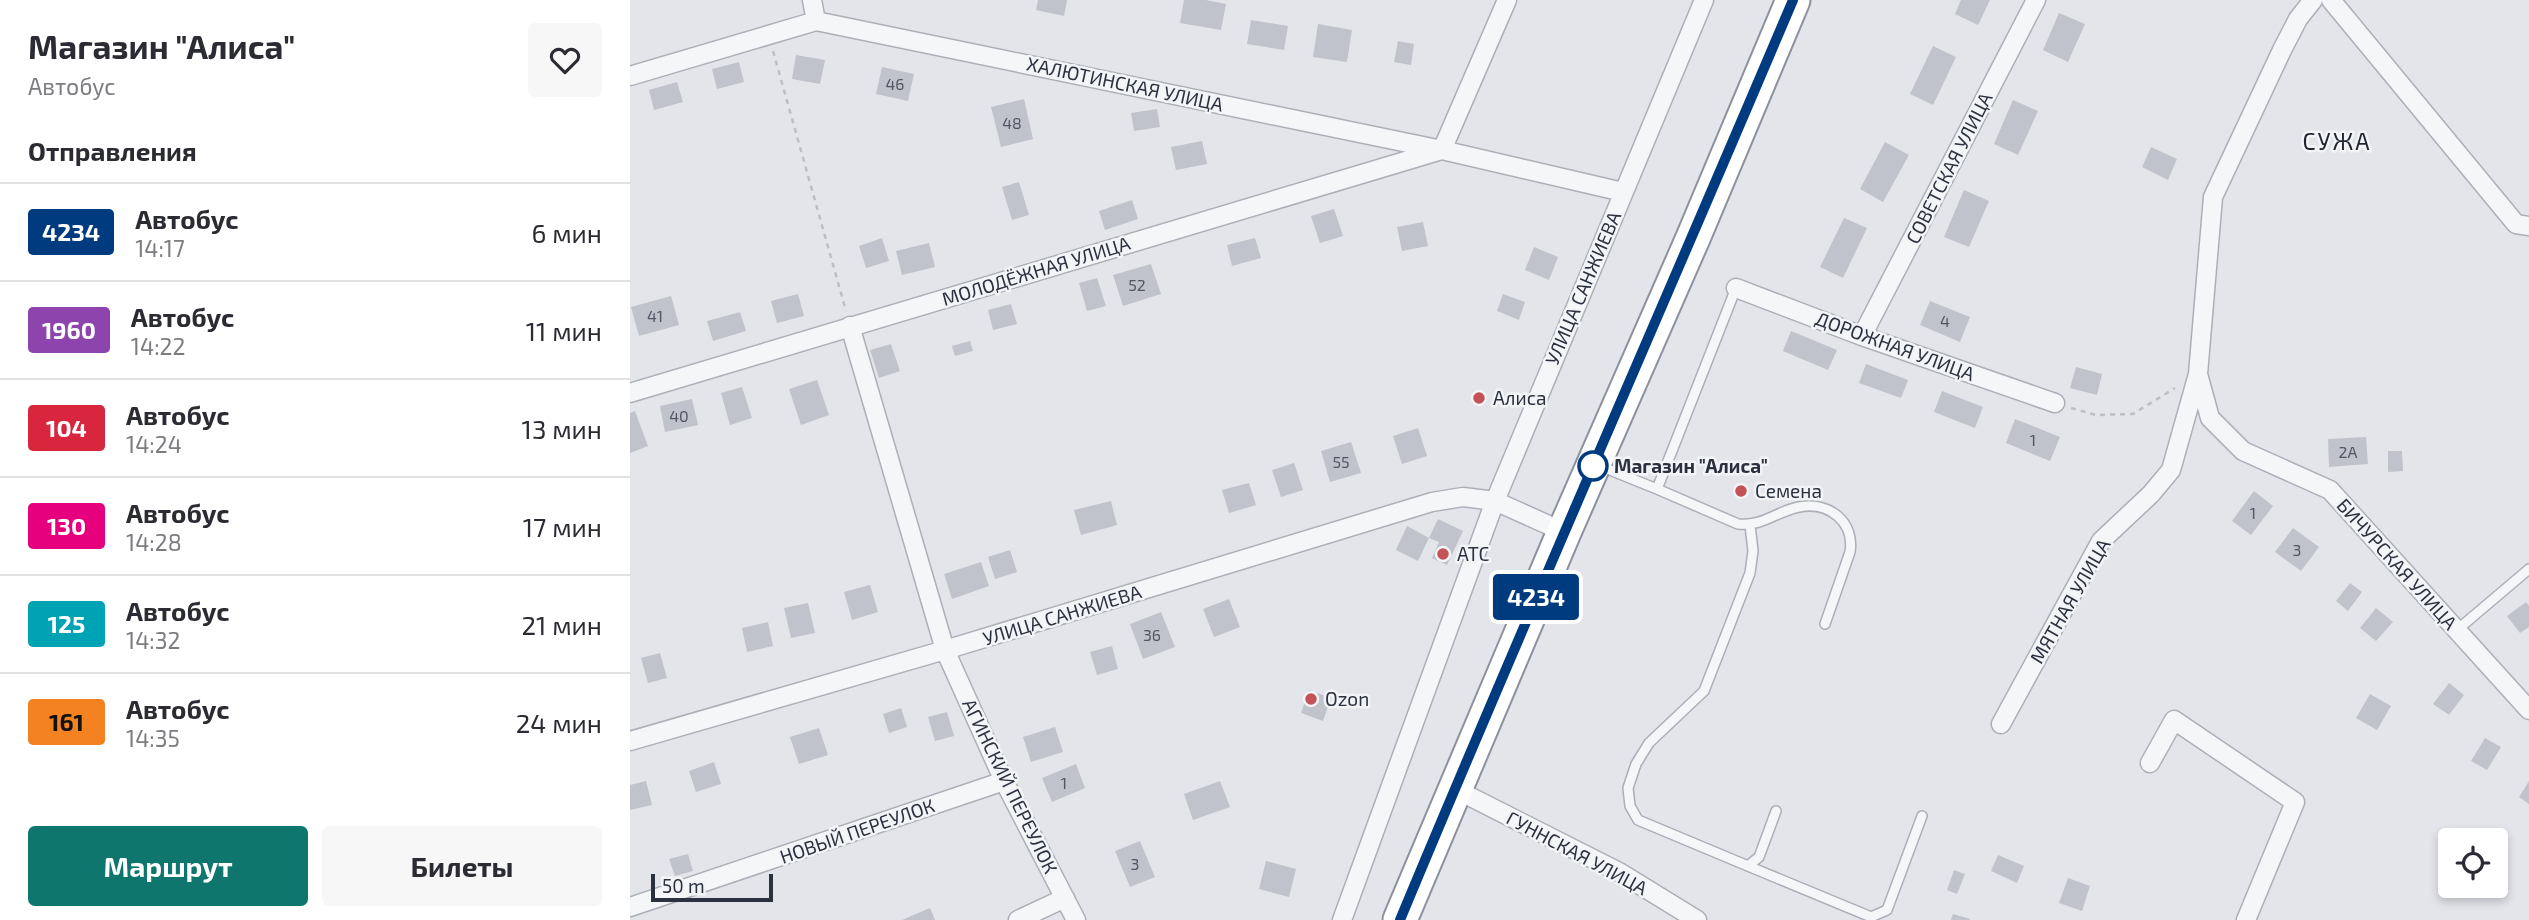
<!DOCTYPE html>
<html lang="ru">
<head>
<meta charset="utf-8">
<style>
	:root { --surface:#fff; --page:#f7f7f7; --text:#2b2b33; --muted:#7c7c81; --line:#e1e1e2; --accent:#0f766e }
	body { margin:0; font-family:"Exo 2",sans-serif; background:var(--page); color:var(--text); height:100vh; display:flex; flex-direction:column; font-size:26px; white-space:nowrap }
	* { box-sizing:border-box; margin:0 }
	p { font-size:23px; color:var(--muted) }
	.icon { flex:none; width:38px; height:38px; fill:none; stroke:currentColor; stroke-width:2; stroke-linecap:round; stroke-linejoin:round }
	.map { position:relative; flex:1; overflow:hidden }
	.sheet { display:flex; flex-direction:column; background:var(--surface); width:630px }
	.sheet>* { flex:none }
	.badge { padding:0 14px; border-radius:5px; font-size:24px; line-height:46px }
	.controls { position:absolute; left:1808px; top:828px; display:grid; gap:14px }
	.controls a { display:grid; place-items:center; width:70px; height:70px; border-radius:7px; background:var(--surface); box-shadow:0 4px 10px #0003; font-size:35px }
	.scale { position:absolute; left:21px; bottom:18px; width:122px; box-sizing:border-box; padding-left:7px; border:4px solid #2c3140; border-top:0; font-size:19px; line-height:24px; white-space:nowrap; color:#2c3140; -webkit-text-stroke:5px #f2f4f7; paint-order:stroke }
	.map>.badge { position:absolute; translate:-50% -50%; box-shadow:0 0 0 4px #fff }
	h2 { padding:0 28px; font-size:26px; line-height:63px }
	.round { display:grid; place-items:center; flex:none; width:74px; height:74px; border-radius:7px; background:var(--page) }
	.head { display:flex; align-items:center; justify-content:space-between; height:119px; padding:0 28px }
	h1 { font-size:33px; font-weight:700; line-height:52px }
	.button { display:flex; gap:14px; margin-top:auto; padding:14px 28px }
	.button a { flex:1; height:80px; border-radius:7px; background:var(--accent); color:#fff; font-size:28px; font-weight:700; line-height:80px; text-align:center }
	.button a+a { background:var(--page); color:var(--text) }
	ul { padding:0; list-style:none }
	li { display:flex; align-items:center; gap:21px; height:98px; padding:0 28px; border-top:2px solid var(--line) }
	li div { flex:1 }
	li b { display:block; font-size:26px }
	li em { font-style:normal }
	li .badge { min-width:77px; font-weight:700; text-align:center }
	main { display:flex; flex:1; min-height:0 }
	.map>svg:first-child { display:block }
	.building { fill:#c0c3cc }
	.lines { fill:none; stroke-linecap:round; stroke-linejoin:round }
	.lane-casing { stroke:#acafb7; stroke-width:12 }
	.street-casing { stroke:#acafb7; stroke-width:21 }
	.highway-casing { stroke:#8b919f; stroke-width:37 }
	.path { stroke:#bdbfc4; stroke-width:2.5; stroke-dasharray:5 5; stroke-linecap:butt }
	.lane { stroke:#f5f6f8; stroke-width:9 }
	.street { stroke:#f5f6f8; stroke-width:18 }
	.highway { stroke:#fff; stroke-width:33 }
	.line-casing { stroke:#fff; stroke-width:16 }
	.line { stroke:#003b80; stroke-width:10 }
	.poi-dot { fill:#c35357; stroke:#f2f4f7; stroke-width:2.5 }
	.stop-dot { fill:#fff; stroke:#003b80; stroke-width:3.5 }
	.labels { text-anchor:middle; stroke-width:5; stroke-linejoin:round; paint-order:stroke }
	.number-label { font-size:16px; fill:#515663 }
	.street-label { font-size:19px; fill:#2c3140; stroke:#f2f4f7 }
	.poi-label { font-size:19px; fill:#2c3140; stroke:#f2f4f7; text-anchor:start }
	.stop-label { font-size:19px; font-weight:bold; fill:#2c3140; stroke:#f2f4f7; text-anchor:start }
	.quarter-label { font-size:23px; letter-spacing:2px; fill:#1e2231; stroke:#f2f4f7 }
</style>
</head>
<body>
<main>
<section class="sheet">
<div class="head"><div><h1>Магазин &quot;Алиса&quot;</h1><p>Автобус</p></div><a class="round"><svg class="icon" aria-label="heart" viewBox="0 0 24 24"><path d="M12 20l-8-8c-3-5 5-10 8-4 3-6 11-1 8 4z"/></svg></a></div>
<h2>Отправления</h2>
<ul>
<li><span class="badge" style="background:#003b80;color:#fff">4234</span><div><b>Автобус</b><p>14:17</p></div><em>6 мин</em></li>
<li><span class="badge" style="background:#8e44ad;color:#fff">1960</span><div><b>Автобус</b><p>14:22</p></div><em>11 мин</em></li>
<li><span class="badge" style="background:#d7263d;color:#fff">104</span><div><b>Автобус</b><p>14:24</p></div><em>13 мин</em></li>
<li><span class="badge" style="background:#e6007e;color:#fff">130</span><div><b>Автобус</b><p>14:28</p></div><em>17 мин</em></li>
<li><span class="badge" style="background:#00a3b4;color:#fff">125</span><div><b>Автобус</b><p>14:32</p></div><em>21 мин</em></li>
<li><span class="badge" style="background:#f58220;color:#111">161</span><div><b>Автобус</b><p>14:35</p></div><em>24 мин</em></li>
</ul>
<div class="button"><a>Маршрут</a><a>Билеты</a></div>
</section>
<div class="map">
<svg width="1899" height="920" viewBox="0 0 1899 920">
	<rect width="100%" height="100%" fill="#e3e5ea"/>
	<path class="building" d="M408,0H437L434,16L406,10Z
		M554,0H576L596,4L591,30L550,23Z
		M1331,0H1360L1348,25L1325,14Z
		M1429,13L1455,24L1438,62L1413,50Z
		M621,20L658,26L654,50L617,44Z
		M688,24L722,30L717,62L683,57Z
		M768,41L784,44L781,65L764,62Z
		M1303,46L1326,57L1303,105L1280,94Z
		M166,55L195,60L190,84L162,79Z
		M109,62L114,82L87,89L82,69Z
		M252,67L284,74L278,101L246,94Z
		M47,82L53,102L24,110L19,90Z
		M394,99L403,139L371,147L361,107Z
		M1383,100L1408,111L1388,155L1364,144Z
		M527,109L530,127L504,131L501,113Z
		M572,141L577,164L546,170L541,147Z
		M1255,142L1279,155L1253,202L1230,189Z
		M1521,147L1547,159L1538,180L1512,167Z
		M389,182L399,215L382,220L372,187Z
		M1334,190L1359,201L1339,247L1314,237Z
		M502,200L508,219L475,230L469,211Z
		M704,209L713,236L690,243L681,216Z
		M1214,218L1237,228L1213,278L1190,267Z
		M793,222L798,246L772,251L767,227Z
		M252,238L259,261L236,268L229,246Z
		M625,238L631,258L602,266L597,245Z
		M299,243L305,267L272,275L266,251Z
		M904,247L928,257L919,280L895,270Z
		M521,264L531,294L493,306L483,275Z
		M467,278L476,306L457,311L449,283Z
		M168,294L174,316L147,323L141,301Z
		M873,294L895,302L889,320L867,311Z
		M41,296L49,325L9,336L1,307Z
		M1300,301L1340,317L1330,342L1290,325Z
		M381,304L387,324L363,330L358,310Z
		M110,312L116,331L83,341L77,321Z
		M1161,331L1207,350L1198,370L1153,351Z
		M340,341L343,351L325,356L322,346Z
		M261,344L270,371L249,378L240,350Z
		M1236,364L1278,380L1271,398L1229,383Z
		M1446,367L1472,374L1467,395L1440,388Z
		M187,380L199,415L171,425L159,389Z
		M112,387L122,418L100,425L91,393Z
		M1312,391L1353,407L1345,428L1304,412Z
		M62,399L68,425L35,432L30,406Z
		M5,411L18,446L0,453V413Z
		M1385,419L1430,437L1420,461L1376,443Z
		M788,428L797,456L772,464L763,436Z
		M1736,437L1738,464L1699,467L1698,439Z
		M721,442L731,473L700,482L691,451Z
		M1758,451H1772L1773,471L1758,472Z
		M664,463L673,490L651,497L642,470Z
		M619,483L626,505L599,513L592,490Z
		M1624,491L1643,506L1621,535L1602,521Z
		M481,501L487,525L451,535L444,510Z
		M808,519L833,531L817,565L802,558L809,542L799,538Z
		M777,526L799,538L788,561L766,550Z
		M1663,528L1689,547L1671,571L1645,552Z
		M380,550L387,572L365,579L358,557Z
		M351,562L359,586L322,599L314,574Z
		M1720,583L1732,592L1718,611L1706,601Z
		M240,585L248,612L222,620L214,592Z
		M599,599L610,627L584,637L573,609Z
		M1896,602L1899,606V627L1890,633L1877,616Z
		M178,603L185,633L161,638L154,608Z
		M1746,608L1763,622L1746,641L1730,628Z
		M531,612L545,647L513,659L500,624Z
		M138,622L143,646L117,652L112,628Z
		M482,646L488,669L467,675L460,652Z
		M30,653L37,678L18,683L11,658Z
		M1819,683L1834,695L1819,715L1803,704Z
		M679,690L701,698L693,721L671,713Z
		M1740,694L1761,706L1747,730L1726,718Z
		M271,708L277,727L259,733L253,714Z
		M317,712L324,736L305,741L298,717Z
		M425,727L433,752L401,762L393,737Z
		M189,728L198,755L169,764L160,737Z
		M1855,738L1871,747L1857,770L1841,761Z
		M84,762L91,784L66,792L59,771Z
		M446,764L455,788L422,802L412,778Z
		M16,781L22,805L0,810V785Z
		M590,781L600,807L563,820L554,794Z
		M1899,781V804L1889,797Z
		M510,841L525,877L500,887L485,851Z
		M58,854L63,871L45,876L39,859Z
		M1368,855L1394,866L1387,883L1361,871Z
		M636,861L666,869L659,897L629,889Z
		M1324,870L1335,874L1327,894L1317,890Z
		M1438,878L1460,886L1452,911L1429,903Z
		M300,908L305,920H272Z
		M1323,914L1340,919L1339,920H1321Z"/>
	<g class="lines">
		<g class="lane-casing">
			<path id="lane" d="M1106,288L1027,489L1108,524C1132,527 1147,511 1169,507C1199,501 1225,522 1220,552L1195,624
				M970,466L1027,489
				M1120,525L1123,551L1120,573L1074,691L1019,743L1006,764L998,788L1000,806L1008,820L1118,866L1129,857L1146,811
				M1827,630L1899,569
				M1118,866L1241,917L1257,910L1292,816"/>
		</g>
		<g class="street-casing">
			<path id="street" d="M182,0L186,21
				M1683,0L1668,19L1652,50L1583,197L1568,374L1580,418L1613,451L1700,490L1899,710
				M1701,0L1886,224L1899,226
				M0,76L186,21L812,150L993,192
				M1106,288L1232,336L1425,403
				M220,326L315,650L374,781L446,920
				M1232,336L1406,0
				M0,393L812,150L877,0
				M1371,724L1471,541L1521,494L1541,470L1568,374
				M0,741L315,650L802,502L833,497L865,501L934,532
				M1520,763L1544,720L1665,802L1616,920
				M825,789L989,872L1067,920
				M0,907L374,781
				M388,920L435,898
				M712,920L865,501L1074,0"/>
		</g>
		<g class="highway-casing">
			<path id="highway" d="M770,920L934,532L1063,238L1163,0"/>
		</g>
		<path class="path" d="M143,51L216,311
			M1441,408L1466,415L1503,414L1545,388"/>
		<use href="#lane" class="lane"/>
		<use href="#street" class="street"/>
		<use href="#highway" class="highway"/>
	</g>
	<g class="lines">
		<g class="line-casing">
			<path id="line" d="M770,920C898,612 1033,307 1163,0"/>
		</g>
		<use href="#line" class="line"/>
	</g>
	<g class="poi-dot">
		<circle cx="849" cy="398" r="7"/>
		<circle cx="1111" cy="491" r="7"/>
		<circle cx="813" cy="554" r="7"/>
		<circle cx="681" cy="699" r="7"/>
	</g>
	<circle class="stop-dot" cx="963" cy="466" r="14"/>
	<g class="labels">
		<g class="number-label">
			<text x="265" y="90">46</text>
			<text x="382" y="129">48</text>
			<text x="507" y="291">52</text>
			<text x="25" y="322">41</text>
			<text x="1315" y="327">4</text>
			<text x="49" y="422">40</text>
			<text x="1403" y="446">1</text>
			<text x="1718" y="458">2А</text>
			<text x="711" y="468">55</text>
			<text x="1623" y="519">1</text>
			<text x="1667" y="556">3</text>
			<text x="522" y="641">36</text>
			<text x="434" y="789">1</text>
			<text x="505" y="870">3</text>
		</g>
		<g class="street-label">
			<text transform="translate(495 84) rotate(12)" y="7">ХАЛЮТИНСКАЯ УЛИЦА</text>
			<text transform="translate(1319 168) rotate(-63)" y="7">СОВЕТСКАЯ УЛИЦА</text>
			<text transform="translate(406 271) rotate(-17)" y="7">МОЛОДЁЖНАЯ УЛИЦА</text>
			<text transform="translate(953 288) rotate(-67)" y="7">УЛИЦА САНЖИЕВА</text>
			<text transform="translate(1265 346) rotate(20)" y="7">ДОРОЖНАЯ УЛИЦА</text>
			<text transform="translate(1767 564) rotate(48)" y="7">БИЧУРСКАЯ УЛИЦА</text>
			<text transform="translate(1440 601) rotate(-60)" y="7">МЯТНАЯ УЛИЦА</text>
			<text transform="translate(432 615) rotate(-17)" y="7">УЛИЦА САНЖИЕВА</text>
			<text transform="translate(380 786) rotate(64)" y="7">АГИНСКИЙ ПЕРЕУЛОК</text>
			<text transform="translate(227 831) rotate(-19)" y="7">НОВЫЙ ПЕРЕУЛОК</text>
			<text transform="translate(947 853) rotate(28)" y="7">ГУННСКАЯ УЛИЦА</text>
		</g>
		<g class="poi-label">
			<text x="863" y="405">Алиса</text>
			<text x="1125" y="498">Семена</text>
			<text x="827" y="561">АТС</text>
			<text x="695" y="706">Ozon</text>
		</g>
		<g class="stop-label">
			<text x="984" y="473">Магазин "Алиса"</text>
		</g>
		<g class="quarter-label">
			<text x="1707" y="150">СУЖА</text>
		</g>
	</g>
</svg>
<div class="controls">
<a><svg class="icon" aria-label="locate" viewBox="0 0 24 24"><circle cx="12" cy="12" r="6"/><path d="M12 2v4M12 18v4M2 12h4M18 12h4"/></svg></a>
</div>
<div class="scale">50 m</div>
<b class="badge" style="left:906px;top:597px;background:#003b80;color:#fff">4234</b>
</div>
</main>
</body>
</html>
